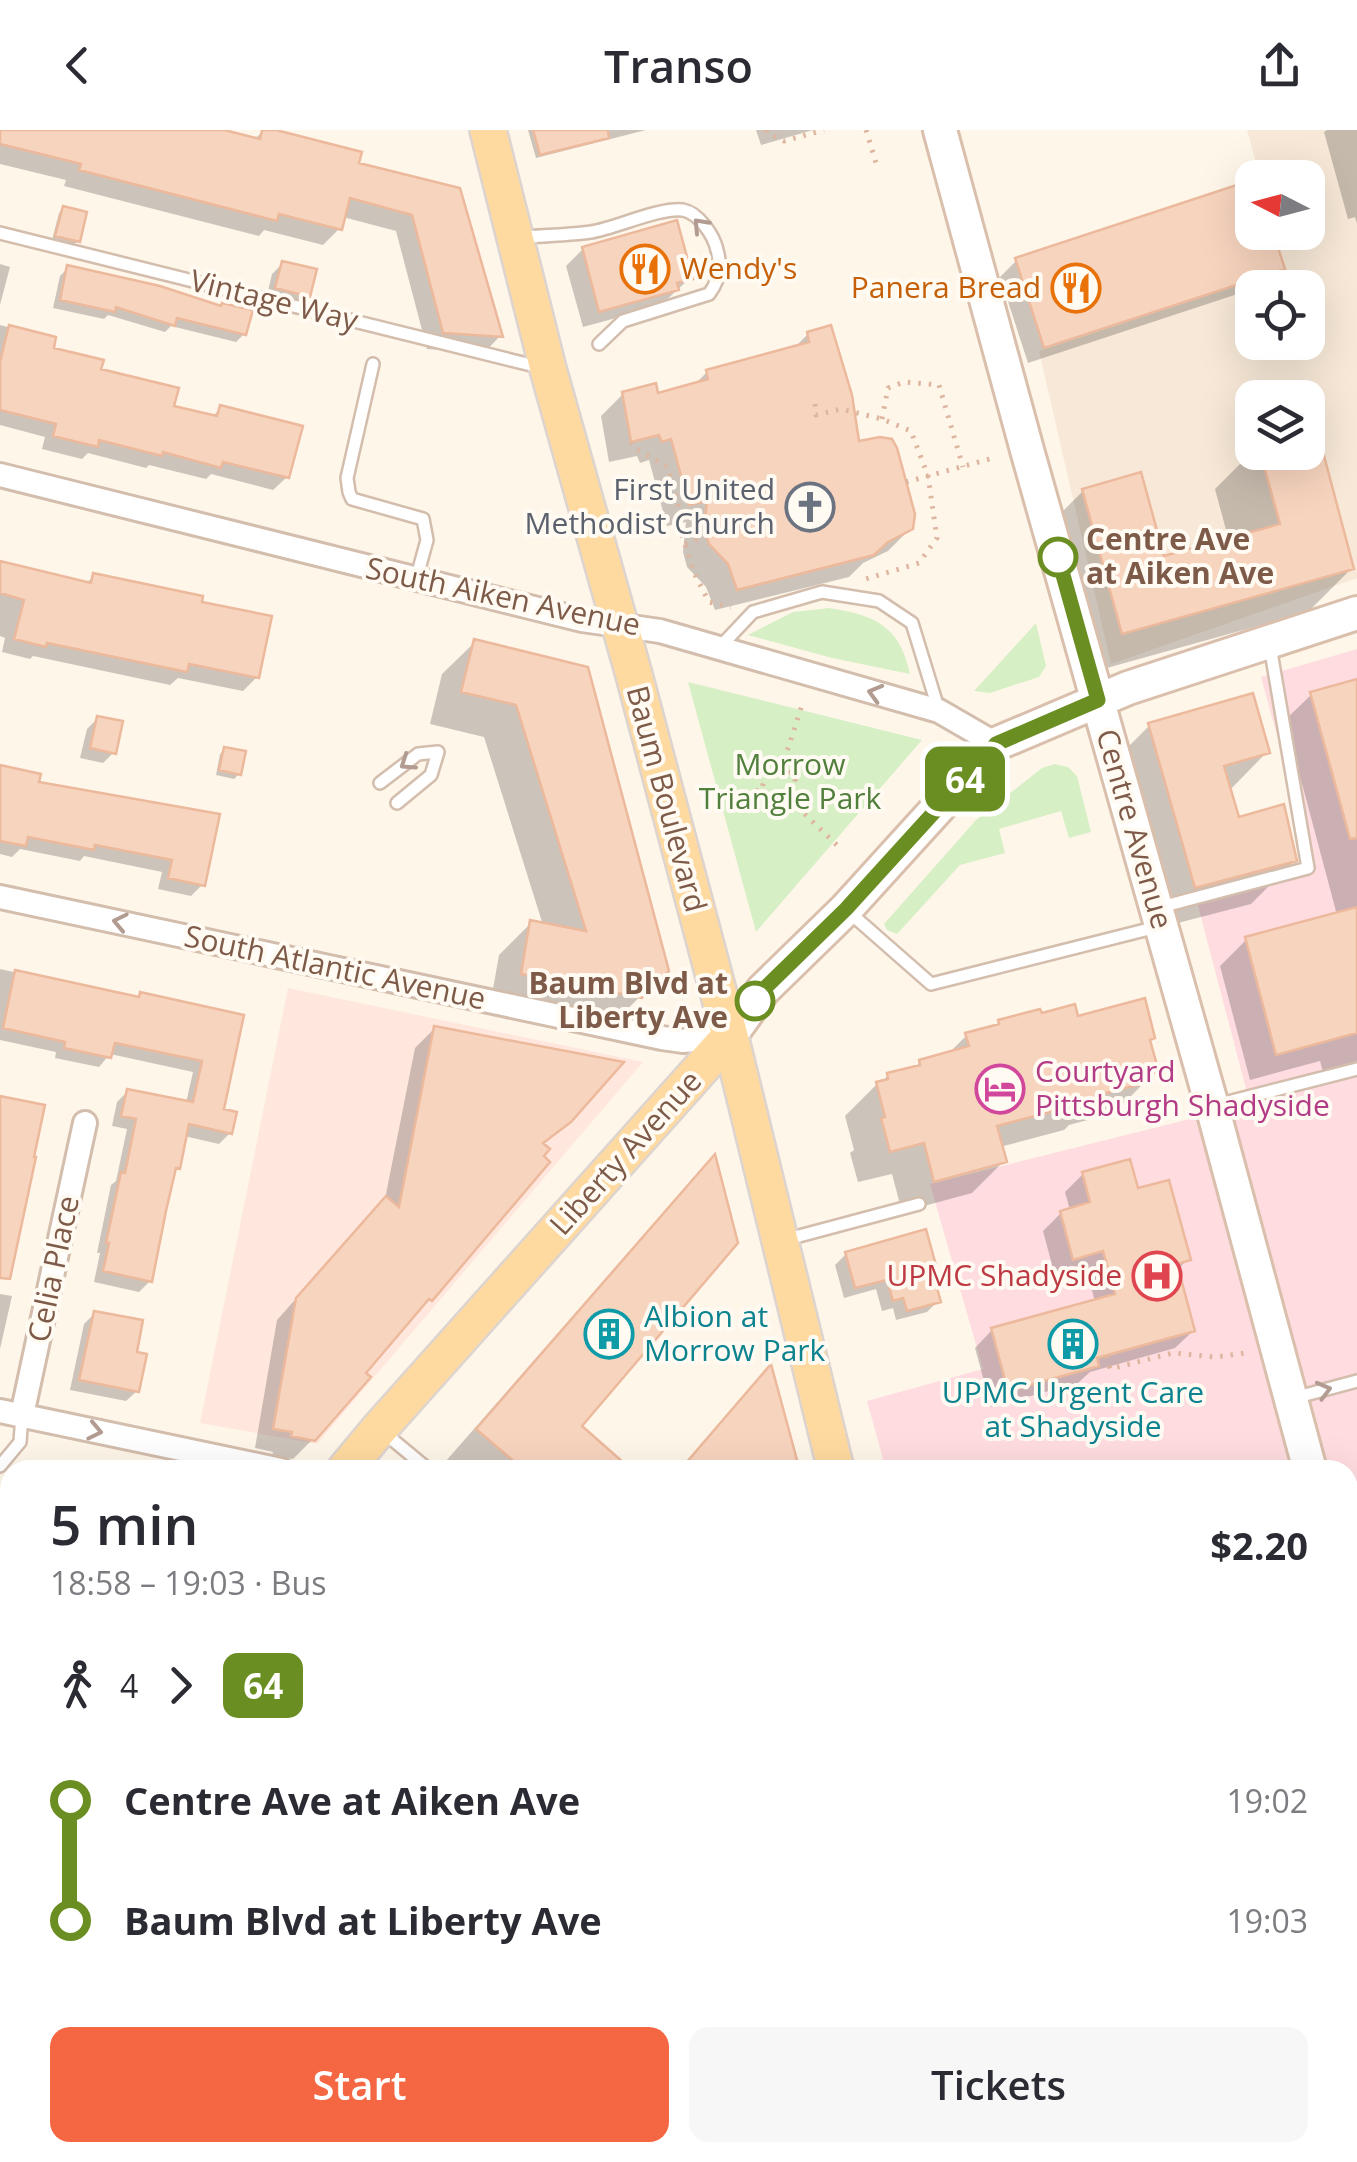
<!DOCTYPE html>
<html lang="en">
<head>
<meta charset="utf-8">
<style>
	:root { --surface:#fff; --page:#f7f7f7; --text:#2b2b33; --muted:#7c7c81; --accent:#f56642 }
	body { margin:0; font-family:"Open Sans",sans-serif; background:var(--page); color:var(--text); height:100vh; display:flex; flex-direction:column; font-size:38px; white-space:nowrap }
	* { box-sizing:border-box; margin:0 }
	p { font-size:32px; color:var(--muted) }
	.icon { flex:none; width:55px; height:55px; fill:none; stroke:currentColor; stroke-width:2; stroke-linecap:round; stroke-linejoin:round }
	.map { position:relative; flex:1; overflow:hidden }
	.drawer { position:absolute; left:0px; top:1330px; width:1358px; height:702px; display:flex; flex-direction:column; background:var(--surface); border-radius:30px 30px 0 0; box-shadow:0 10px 40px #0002 }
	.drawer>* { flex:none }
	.badge { padding:0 20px; border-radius:15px; font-size:35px; line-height:65px }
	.needle { width:65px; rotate:276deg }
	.fabs { position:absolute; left:1235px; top:30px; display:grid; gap:20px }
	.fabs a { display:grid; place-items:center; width:90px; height:90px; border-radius:20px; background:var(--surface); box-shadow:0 10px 40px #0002; font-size:50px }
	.map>.badge { position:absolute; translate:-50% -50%; box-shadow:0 0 0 5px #fff }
	.legs { display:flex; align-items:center; gap:15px; height:110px; padding:0 50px; font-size:32px }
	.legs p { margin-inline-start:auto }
	.head { display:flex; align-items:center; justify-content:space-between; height:170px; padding:0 50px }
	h1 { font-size:55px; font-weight:600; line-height:75px }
	.cta { display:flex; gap:20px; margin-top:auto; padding:20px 50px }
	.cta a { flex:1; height:115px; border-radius:20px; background:var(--accent); color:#fff; font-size:40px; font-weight:600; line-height:115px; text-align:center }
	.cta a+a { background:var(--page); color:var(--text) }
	ul { padding:0 50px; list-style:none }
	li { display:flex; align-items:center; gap:35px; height:120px; font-size:38px }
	li i { display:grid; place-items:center; width:15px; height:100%; margin:0 12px; background:currentColor }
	li i::after { content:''; width:25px; height:25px; margin:-12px; border:8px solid; border-radius:50%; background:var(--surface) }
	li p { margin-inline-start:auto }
	li:first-child i { background:linear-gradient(#0000 50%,currentColor 0) }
	li:last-child i { background:linear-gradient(currentColor 50%,#0000 0) }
	header { display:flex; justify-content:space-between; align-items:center; height:130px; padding:0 50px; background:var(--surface); font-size:45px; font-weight:600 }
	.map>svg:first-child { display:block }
	.residential { fill:#f7e8d7; fill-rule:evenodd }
	.commercial { fill:#ffe7dd }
	.medical { fill:#fedce0 }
	.green { fill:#d7efc5 }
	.shadow { fill:#0003 }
	.building { fill:#f7d4be; stroke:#ecb99c; stroke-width:2.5 }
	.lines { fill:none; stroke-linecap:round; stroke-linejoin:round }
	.service-casing { stroke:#d3bdad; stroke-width:16 }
	.minor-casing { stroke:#d3bdad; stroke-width:28 }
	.secondary-casing { stroke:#d9bfac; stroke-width:38 }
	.primary-casing { stroke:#ddd4d0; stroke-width:40 }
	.path { stroke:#deb6a0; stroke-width:5; stroke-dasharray:2.5 8; stroke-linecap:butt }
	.service { stroke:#fff; stroke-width:11 }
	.minor { stroke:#fff; stroke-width:22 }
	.secondary { stroke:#fff; stroke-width:32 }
	.primary { stroke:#ffdaa0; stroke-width:35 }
	.oneway { stroke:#b29c92 }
	.line-1-casing { stroke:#fff; stroke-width:22 }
	.line-1 { stroke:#6b8e23; stroke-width:15 }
	.stop-1-dot { fill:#fff; stroke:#6b8e23; stroke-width:5 }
	.labels { text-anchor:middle; stroke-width:8; stroke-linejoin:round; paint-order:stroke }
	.food-label { font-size:30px; fill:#c56008; stroke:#fffaf2; text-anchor:start }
	.street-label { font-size:30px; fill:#7e5a49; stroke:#fffaf2 }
	.worship-label { font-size:30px; fill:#5b616d; stroke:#fffaf2; text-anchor:end }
	.stop-label { font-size:30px; font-weight:bold; fill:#7e5a49; stroke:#fffaf2; text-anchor:start }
	.park-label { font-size:30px; fill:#517f3c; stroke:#fffaf2 }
	.hotel-label { font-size:30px; fill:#b23c85; stroke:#fffaf2; text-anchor:start }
	.health-label { font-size:30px; fill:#be3a42; stroke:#fffaf2; text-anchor:end }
	.culture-label { font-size:30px; fill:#0d838f; stroke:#fffaf2; text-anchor:start }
</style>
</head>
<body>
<header><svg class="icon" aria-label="back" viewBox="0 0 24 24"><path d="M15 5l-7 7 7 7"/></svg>Transo<svg class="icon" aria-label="share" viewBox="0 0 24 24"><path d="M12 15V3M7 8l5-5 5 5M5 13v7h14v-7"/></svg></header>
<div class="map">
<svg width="1357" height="2032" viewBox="0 0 1357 2032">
	<rect width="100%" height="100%" fill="#fff6ea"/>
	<path class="residential" d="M1247,0H1357V448L1111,534L1039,221L1286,140L1276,103L1308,102V48L1260,47ZM1252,158H1308V212H1252ZM1252,268H1308V322H1252Z"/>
	<path class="commercial" d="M288,858L643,932L317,1314L200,1293Z"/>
	<path class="medical" d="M1357,519V1657L1348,1622V1340H886L867,1271L983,1239L930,1054L1250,974L1197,772L1314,740L1261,547Z
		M1357,1660V2032H1067L1064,2023L1348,2022V1663Z"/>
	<path class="green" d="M829,478C875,485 900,496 910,544L832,528L748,505L793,482Z
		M1036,493L1046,536L1039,547L990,563L974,561Z
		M688,552L922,610L756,802Z
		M1055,634L1068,637L1077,646L1091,702L1069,708L1061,681L999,699L1005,723L960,735L897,804L887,800L884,794L976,690L1042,638Z
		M565,2023H653L645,2032H576Z"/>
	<path class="shadow" d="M0,0H214L253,10L265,0L356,35L458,60L500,206L484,223L427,219L396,101L343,87L340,98L323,115L264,100L259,106L64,56L66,50L0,34Z
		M528,0H646L536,28Z
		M756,0H813L761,15Z
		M1327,0H1357V94L1355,87L1348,89L1324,2Z
		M1252,52V102L1282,138L1265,155L1028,233L1000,147L1017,130Z
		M64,78L78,111L73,115L52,110L59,83Z
		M583,119L690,148L660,176L583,197L566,136Z
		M283,133L308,166L297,177L266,169L272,144Z
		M0,134L10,137L0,175Z
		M68,138L244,204L236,212L171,196L165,202L108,185L104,189L53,178L60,146Z
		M0,195L53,209L51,220L98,241L171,278L211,288L221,278L287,347L273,360L211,344L206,349L149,335L146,338L88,323L82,329L42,319L45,307L0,295Z
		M808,204L857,314L911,398L888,421L863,433L849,447L715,480L706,457L687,437L683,422L686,392L667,396L649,330L640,333L637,326L609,332L601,286L623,264L656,266L693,256L707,242L794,218Z
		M1314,300L1352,438L1308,482L1078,546L1039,405L1083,361L1162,429L1229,411L1215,359L1252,322H1308V302Z
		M0,434L85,454L94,446L199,474L257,547L243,561L178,548L170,555L33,526L30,529L2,522L5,508L0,506Z
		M475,512L586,539L666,840L608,899L490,876L499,825L531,793L543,795L484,607L430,594L442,544Z
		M1357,553V932L1323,942L1320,931L1250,950L1220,836L1246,810L1337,785L1285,590L1312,564Z
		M98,588L114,622L103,633L80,628L87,599Z
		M1150,595L1267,622L1229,661L1237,690L1295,730L1251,774L1151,800L1106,639Z
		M225,619L239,644L234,649L216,645L220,624Z
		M0,638L36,654L217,686L203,754L191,766L158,759L162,742L84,726L80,731L20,719L12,727L0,724Z
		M0,839L136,869L141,865L241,887L221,981L230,1003L219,1014L184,1006L177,1038L173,1042L150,1151L139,1162L94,1152L100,1123H97L111,1055L116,1051L127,999L112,996L117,972L128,961L186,973L193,942L110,924L99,937L55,928L56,922L0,910Z
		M1040,886L1076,889L1148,912L1156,941L1114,983L1069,995L1064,1000L1000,1017L1004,1031L972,1063L902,1082L892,1044L858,1052L850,1023L854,1020L845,986L877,954L888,946L913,939L920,932L947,925L967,905L993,898L999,892Z
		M435,898L569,991L542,1016L430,1169L409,1189L362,1243L313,1309L293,1329L272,1326L273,1322L255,1318L277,1190L385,1069L415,918Z
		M713,1029L578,1296L628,1340H455L445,1332L683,1060Z
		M1083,1044L1137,1061L1188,1129L1176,1141L1193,1201L1175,1218L1090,1242L1078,1253L991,1277L975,1218L992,1200L1095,1172L1086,1138L1055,1146L1043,1101L1061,1083L1070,1080L1065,1062Z
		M846,1124L937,1149L933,1153L938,1171L927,1182L896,1190L893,1178L882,1181L876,1159L844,1168L835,1135Z
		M0,1164L12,1166L0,1219Z
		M95,1183L134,1224L137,1261L126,1271L70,1260L84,1194Z
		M770,1239L785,1340H679L739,1270Z
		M0,1367L10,1376V1558L0,1550Z
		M0,1560L10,1581V1648L0,1660Z
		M1348,1676L1357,1704V2032H1081L1079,2022H1348Z
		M10,1811V2022H190L181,2032H9L3,2027L0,2020V1823Z
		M331,2022H457L468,2032H341Z"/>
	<path class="building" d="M0,0H224L260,9L262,0H276L362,22L359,33L460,58L503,207L443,203L412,85L350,68L342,100L279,84L277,91L79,40L81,34L0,14Z
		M533,0H608L609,8L540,25Z
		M1252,50V102H1273L1285,139L1044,218L1015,128Z
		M63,76L87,82L80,112L55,106Z
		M677,90L693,149L677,153L679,160L599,182L582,117Z
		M282,131L317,139L310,167L275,158Z
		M67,135L160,156L221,176L222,173L253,180L246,205L177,188L175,196L116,177L115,182L60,170Z
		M9,195L56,207L54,218L104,230L101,239L179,258L174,276L217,286L220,275L303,296L289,348L223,332L221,338L163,322L162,326L99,310L98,317L53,306L56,294L0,280V232Z
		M831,195L852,265L859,311L880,307L892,309L897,318L915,384L913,399L888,412L874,425L737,460L728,434L709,414L704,398L707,371L689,375L671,309L662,312L659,305L631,312L622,262L656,253L658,263L708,249L706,240L809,212L807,202Z
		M1260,322H1323L1354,439L1122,504L1082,359L1141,342L1164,426L1280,394Z
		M0,431L91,453L93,443L203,466L202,472L272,486L259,548L189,534L187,542L47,513L46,517L14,509L24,470L0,463Z
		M474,509L588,537L669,841L642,868L521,844L530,790L586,801L516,575L461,562Z
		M1357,549V708L1350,709L1310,562Z
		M1253,563L1270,623L1224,636L1239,687L1284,674L1297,731L1195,758L1148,593Z
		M97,586L123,591L116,624L90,618Z
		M224,617L246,621L241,645L219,640Z
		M0,635L41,644L39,652L220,684L205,756L168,748L172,730L95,715L94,720L28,707L26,716L0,711Z
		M1357,777V903L1276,925L1245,807Z
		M15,840L139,867L140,862L244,885L224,979L237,982L232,1004L189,994L180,1039L176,1038L166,1081L152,1152L103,1141L109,1113H106L121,1042L125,1043L136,989L121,986L127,959L193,972L202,931L115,913L111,928L64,918L65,912L3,898Z
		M1145,868L1155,908L1150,910L1159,942L1147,945L1149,952L1098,965L1099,969L997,996L1007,1032L934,1052L924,1013L890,1022L881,988L885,987L876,952L888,949L887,943L920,935L919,930L969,916L965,903L999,894L998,890L1040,879L1042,883L1075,874L1078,886Z
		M434,896L624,932L571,992L543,1013L550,1019L544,1026L550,1032L432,1171L429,1169L366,1243L371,1247L315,1311L291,1306L292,1302L273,1299L296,1168L386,1066L399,1077Z
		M0,966L45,975L34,1027H36L10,1149L0,1148Z
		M715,1024L738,1113L582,1296L632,1340H524L476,1299Z
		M1130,1029L1138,1058L1169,1050L1191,1130L1177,1134L1195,1201L1097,1228L1099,1236L1008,1261L991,1198L1115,1164L1103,1121L1073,1130L1060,1081L1090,1072L1082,1042Z
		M926,1099L940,1150L935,1151L941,1172L907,1181L903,1168L893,1171L887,1150L855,1158L845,1122Z
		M94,1181L143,1190L137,1222L147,1224L139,1262L79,1250Z
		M771,1234L797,1330L789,1340H680Z"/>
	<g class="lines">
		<g class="service-casing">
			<path id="service" d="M0,103L539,237
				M521,107C544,106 568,105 591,102C616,98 660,77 683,80C699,83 714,106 717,120C722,137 719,151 709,164L623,191L599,214
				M373,234L347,348L349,362L352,369L423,389L427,410L416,450
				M719,518L753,482L822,462L879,471L912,493L939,581
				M380,653L418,624L438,622L431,645L397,673
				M1157,778L1308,738L1270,516
				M849,782L931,854L1157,797
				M1216,975L1357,939
				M784,1110L919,1074
				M1294,1268L1357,1251
				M382,1301L429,1340
				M0,1336L20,1312L22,1285
				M0,2022L10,2010
				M790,2022L801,2032
				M871,2032L879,2022
				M932,2032L940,2022
				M958,2032L980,2022"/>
		</g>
		<g class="minor-casing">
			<path id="minor" d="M0,345L582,490L660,501L939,581L996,614
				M0,767L662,908L683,911L730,906
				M0,1281L281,1340
				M22,1285L85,993
				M1348,1633L1357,1631
				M524,2022L535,2032
				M687,2032L695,2022"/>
		</g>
		<g class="secondary-casing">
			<path id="secondary" d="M940,0L1027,320L1212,976L1310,1340
				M730,906L763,860L846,779L996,614L1128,558L1357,483
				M1348,1478L1357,1513"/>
		</g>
		<g class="primary-casing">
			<path id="primary" d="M488,0L548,239L634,545L730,906L836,1340
				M345,1340L379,1299L730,906
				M0,1743L10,1731
				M1035,2022L1037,2032"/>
		</g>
		<path class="path" d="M766,0L767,3L784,11L824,0
			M866,0L876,33
			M815,274L816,285L841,279L882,289L911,301L928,346L937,408L919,433L866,449
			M882,289L888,258L904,252L939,255L963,337
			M631,312L634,318L668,337L679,377L680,399L694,443L709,472L731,477
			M906,352L997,327
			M685,414L707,406
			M781,640L803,572
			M790,670L781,676C751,674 759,634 791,643L795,650L790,670L842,720
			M706,676L762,659
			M1106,1226L1110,1239L1173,1223L1216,1227L1245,1223"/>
		<use href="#service" class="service"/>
		<use href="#minor" class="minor"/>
		<use href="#secondary" class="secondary"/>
		<use href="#primary" class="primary"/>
	</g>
	<defs><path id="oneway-chevron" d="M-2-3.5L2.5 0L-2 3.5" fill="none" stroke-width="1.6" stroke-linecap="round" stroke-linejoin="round" transform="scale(2.5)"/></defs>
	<g class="oneway">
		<use href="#oneway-chevron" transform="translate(700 95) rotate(-133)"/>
		<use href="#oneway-chevron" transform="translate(875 563) rotate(-164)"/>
		<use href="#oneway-chevron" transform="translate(407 633) rotate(146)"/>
		<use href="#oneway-chevron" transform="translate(120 792) rotate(-168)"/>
		<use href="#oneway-chevron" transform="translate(1324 1260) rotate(-15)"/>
		<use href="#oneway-chevron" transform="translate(95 1301) rotate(12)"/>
	</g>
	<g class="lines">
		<g class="line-1-casing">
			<path id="line-1" d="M755,871L763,860L846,779L996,614L1098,570L1058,427"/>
		</g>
		<use href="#line-1" class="line-1"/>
	</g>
	<defs>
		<g id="restaurant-ring" transform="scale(2.5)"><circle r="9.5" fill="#fffaf2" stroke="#e8710a" stroke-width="1.5"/><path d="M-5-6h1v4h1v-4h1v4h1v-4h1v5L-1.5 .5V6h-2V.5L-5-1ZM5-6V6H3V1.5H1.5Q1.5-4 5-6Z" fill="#e8710a"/></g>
		<g id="church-ring" transform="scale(2.5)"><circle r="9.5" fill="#fffaf2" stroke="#6b7280" stroke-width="1.5"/><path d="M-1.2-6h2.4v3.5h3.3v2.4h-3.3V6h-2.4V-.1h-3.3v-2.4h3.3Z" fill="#6b7280"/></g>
		<g id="hotel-ring" transform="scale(2.5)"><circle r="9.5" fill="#fffaf2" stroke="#d1479c" stroke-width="1.5"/><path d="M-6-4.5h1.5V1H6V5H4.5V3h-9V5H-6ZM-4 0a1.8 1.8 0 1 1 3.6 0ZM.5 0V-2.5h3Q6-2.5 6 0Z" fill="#d1479c"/></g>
		<g id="hospital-ring" transform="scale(2.5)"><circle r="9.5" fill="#fffaf2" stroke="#e0444e" stroke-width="1.5"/><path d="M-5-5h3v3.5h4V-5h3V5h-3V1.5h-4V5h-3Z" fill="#e0444e"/></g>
		<g id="building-ring" transform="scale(2.5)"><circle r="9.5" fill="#fffaf2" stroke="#0f9aa8" stroke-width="1.5"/><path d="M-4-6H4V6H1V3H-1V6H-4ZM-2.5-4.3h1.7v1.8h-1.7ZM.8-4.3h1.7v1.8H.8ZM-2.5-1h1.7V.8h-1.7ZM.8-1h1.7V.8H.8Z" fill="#0f9aa8"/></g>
	</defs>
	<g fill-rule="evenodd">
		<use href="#restaurant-ring" x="645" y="139"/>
		<use href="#restaurant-ring" x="1076" y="158"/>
		<use href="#church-ring" x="810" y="377"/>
		<use href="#hotel-ring" x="1000" y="959"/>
		<use href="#hospital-ring" x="1157" y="1146"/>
		<use href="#building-ring" x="609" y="1204"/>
		<use href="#building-ring" x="1073" y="1214"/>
	</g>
	<g class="stop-1-dot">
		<circle cx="1058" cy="427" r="18"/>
		<circle cx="755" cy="871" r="18"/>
	</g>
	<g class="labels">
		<g class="food-label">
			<text x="680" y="149">Wendy's</text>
			<text x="1041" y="168" text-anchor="end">Panera Bread</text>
		</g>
		<g class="street-label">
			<text transform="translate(274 171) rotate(14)" y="10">Vintage Way</text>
			<text transform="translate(503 467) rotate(12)" y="10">South Aiken Avenue</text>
			<text transform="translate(666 669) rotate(75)" y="10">Baum Boulevard</text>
			<text transform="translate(1134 699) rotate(74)" y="10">Centre Avenue</text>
			<text transform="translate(335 838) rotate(12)" y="10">South Atlantic Avenue</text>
			<text transform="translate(626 1023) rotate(-48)" y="10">Liberty Avenue</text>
			<text transform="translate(54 1139) rotate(-78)" y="10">Celia Place</text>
		</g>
		<g class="worship-label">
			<text x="775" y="370">First United<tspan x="775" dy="34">Methodist Church</tspan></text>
		</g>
		<g class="stop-label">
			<text x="1086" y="420">Centre Ave<tspan x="1086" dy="34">at Aiken Ave</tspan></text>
			<text x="728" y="864" text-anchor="end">Baum Blvd at<tspan x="728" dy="34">Liberty Ave</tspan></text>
		</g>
		<g class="park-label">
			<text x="790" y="645">Morrow<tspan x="790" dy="34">Triangle Park</tspan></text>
		</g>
		<g class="hotel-label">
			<text x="1035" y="952">Courtyard<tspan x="1035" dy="34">Pittsburgh Shadyside</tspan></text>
		</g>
		<g class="health-label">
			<text x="1122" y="1156">UPMC Shadyside</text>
		</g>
		<g class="culture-label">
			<text x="644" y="1197">Albion at<tspan x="644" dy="34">Morrow Park</tspan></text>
			<text x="1073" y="1273" text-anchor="middle">UPMC Urgent Care<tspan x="1073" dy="34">at Shadyside</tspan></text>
		</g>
	</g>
</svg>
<div class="fabs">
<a><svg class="needle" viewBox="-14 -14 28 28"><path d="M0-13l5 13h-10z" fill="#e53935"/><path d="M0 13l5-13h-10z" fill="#7c7c81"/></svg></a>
<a><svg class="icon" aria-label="locate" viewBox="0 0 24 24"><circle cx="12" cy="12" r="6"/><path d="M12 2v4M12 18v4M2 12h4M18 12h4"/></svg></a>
<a><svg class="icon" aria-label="layers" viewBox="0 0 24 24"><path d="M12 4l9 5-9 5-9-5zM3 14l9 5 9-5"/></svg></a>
</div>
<b class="badge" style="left:965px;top:649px;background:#6b8e23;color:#fff">64</b>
<section class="drawer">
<div class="head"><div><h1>5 min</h1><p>18:58 – 19:03 · Bus</p></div><b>$2.20</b></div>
<div class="legs"><svg class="icon" aria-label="walk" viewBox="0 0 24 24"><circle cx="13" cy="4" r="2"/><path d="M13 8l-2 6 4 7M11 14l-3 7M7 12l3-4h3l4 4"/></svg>4<svg class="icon" aria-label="forward" viewBox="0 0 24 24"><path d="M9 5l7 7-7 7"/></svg><b class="badge" style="background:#6b8e23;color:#fff">64</b></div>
<ul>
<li><i style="color:#6b8e23"></i><b>Centre Ave at Aiken Ave</b><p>19:02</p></li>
<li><i style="color:#6b8e23"></i><b>Baum Blvd at Liberty Ave</b><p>19:03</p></li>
</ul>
<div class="cta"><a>Start</a><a>Tickets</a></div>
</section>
</div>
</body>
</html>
